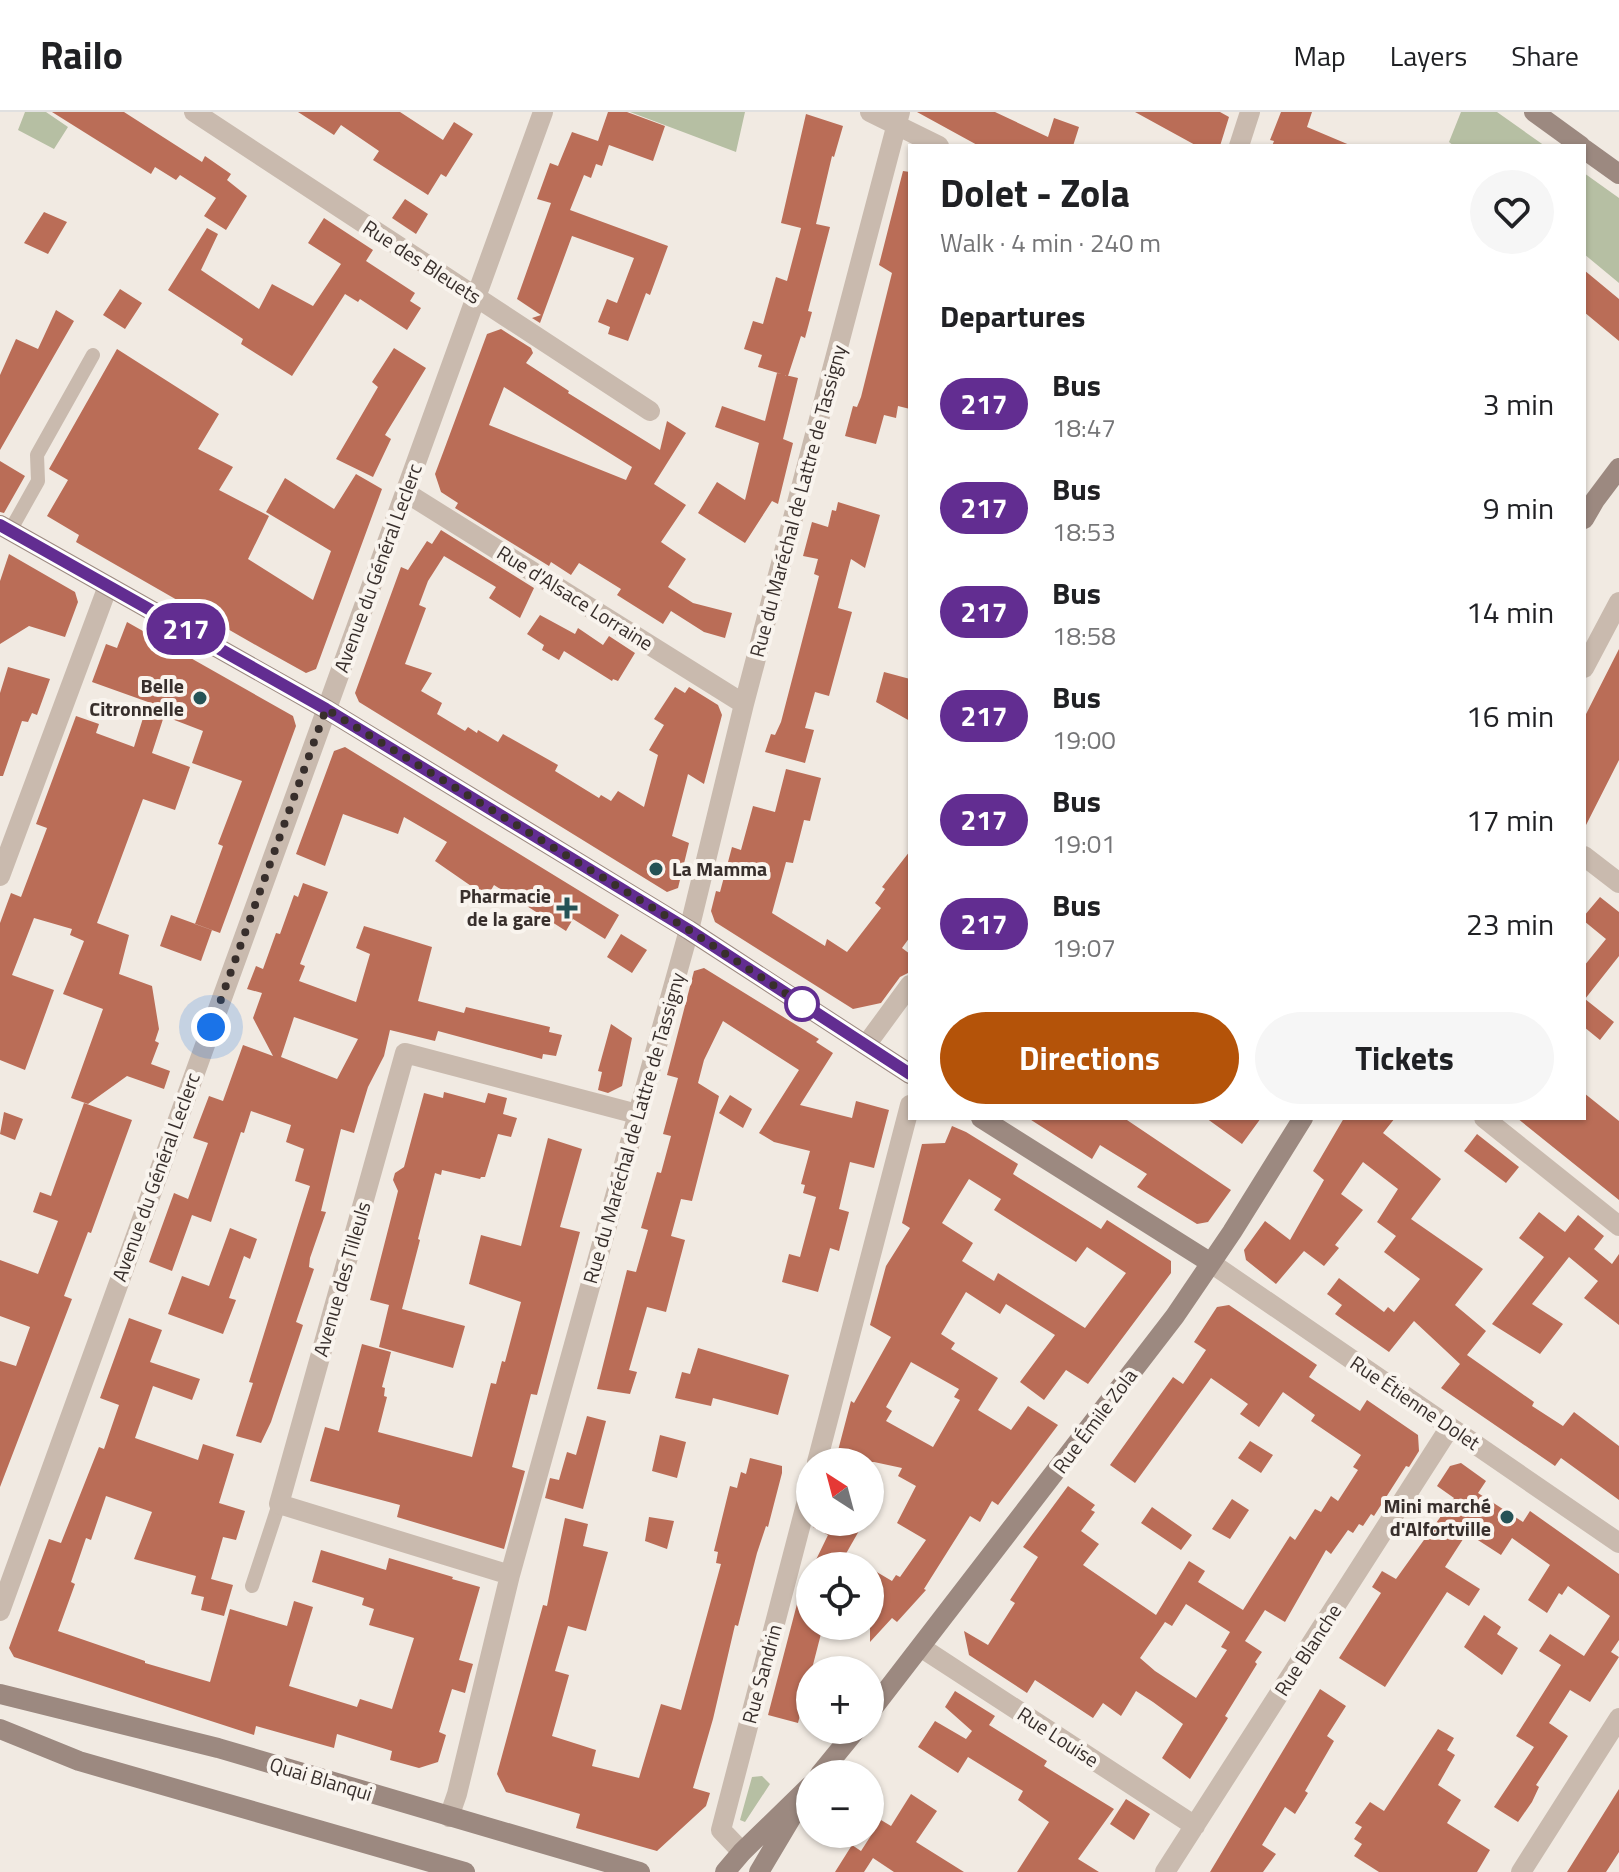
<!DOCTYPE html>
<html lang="en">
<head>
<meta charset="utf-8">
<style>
	:root { --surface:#fff; --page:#f6f6f6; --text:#202124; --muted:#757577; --line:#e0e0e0; --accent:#b45309 }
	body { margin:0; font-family:"Titillium Web",sans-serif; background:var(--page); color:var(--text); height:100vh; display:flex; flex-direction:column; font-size:30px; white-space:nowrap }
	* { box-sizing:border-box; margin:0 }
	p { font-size:26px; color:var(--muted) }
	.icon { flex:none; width:44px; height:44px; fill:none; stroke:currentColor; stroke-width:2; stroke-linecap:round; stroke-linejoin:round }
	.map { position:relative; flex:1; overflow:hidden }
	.side { position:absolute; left:908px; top:32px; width:678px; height:976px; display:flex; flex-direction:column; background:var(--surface); border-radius:0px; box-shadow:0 2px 6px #0004 }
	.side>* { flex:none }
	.badge { padding:0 16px; border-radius:26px; font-size:28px; line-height:52px }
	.needle { width:52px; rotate:324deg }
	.buttons { position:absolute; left:796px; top:1336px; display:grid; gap:16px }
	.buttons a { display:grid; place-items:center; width:88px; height:88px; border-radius:50%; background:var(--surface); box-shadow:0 2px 6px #0004; font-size:40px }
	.you { position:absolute; width:40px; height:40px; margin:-20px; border:6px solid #fff; border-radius:50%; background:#1a73e8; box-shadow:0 0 0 12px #1a73e833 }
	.map>.badge { position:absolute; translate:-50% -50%; box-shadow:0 0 0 4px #fff }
	h2 { padding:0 32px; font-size:30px; line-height:72px }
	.round { display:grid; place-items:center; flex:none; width:84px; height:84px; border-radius:42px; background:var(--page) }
	.overview { display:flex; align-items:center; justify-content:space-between; height:136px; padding:0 32px }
	h1 { font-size:38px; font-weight:700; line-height:60px }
	.action { display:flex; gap:16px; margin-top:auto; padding:16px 32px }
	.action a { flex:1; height:92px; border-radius:48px; background:var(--accent); color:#fff; font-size:32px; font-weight:700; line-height:92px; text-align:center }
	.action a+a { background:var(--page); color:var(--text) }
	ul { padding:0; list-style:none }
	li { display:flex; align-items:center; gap:24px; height:104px; padding:0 32px }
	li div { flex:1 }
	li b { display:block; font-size:30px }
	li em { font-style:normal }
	li .badge { min-width:88px; font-weight:700; text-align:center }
	header { display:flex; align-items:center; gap:48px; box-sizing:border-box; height:112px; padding:0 40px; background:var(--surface); border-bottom:2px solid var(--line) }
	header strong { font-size:38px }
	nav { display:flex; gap:44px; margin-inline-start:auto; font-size:28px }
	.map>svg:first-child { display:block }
	.green { fill:#b6bfa3 }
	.building { fill:#ba6d57; fill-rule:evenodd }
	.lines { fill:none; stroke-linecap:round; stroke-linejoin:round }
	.lane { stroke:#c9baae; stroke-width:14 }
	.street { stroke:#c9baae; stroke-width:20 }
	.secondary { stroke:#9c8980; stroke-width:20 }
	.line-casing { stroke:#fff; stroke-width:18 }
	.line { stroke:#622d91; stroke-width:12 }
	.walk { stroke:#382f2c; stroke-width:8; stroke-dasharray:0 14.4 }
	.poi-dot { fill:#255356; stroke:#f9f4ee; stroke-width:3 }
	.stop-dot { fill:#fff; stroke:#622d91; stroke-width:4 }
	.labels { text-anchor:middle; stroke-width:8; stroke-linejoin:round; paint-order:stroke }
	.street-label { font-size:20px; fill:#382f2c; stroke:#f9f4ee }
	.poi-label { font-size:20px; font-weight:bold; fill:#382f2c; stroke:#f9f4ee; text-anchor:end }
</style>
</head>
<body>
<header>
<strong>Railo</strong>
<nav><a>Map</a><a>Layers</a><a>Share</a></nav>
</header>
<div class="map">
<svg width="1619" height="1760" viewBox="0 0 1619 1760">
	<rect width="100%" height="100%" fill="#f1eae2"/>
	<path class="green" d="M25,0H46L68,15L54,37L18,18Z
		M630,0H745L736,40Z
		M1461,0H1497L1545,34H1454L1449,30Z
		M1584,61L1619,86V171L1584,142Z
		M762,1664L770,1672L745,1710L740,1708L752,1665Z"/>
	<path class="building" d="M52,0H124L202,50L205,44L231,62L227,68L247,84L226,118L204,104L216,86L180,63L176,68L155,55L151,62Z
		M298,0H400L443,28L454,10L473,22L446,65L441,62L428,83L373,48L379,39L341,13L334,23Z
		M608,0H627L665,14L653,49L609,33L602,54L596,52L591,66L584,63L570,98L668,134L650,183L646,181L628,229L608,222L610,215L598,210L607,187L617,191L634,146L572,124L540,211L532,206L541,203L517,187L551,91L537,87L550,51L558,54L572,20L598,29Z
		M917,0H995L1048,25L1054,6L1079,15L1073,34H979Z
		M1135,0H1220L1229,5L1220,34H1197Z
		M1281,0H1312L1307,15L1352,34H1272L1274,29L1270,28Z
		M806,2L843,14L834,45L832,44L816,112L830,115L808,199L812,200L805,226L801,224L788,264L758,255L762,243L744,237L753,209L763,212L776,165L787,169L801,116L781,111Z
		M903,59L910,60V297L898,294L896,306L884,303L876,332L845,324L853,294L857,295L861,285L892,161L879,153Z
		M405,87L428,102L416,122L392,106Z
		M44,100L67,110L48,142L24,131Z
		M324,106L373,138L366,149L415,181L410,189L421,196L407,218L360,187L358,190L345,182L292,264L241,232L243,227L168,178L207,116L218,122L201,158L259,197L272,172L313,194L341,152L308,131Z
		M1584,158L1619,187V229L1584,200Z
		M120,177L142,191L125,217L103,203Z
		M56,198L74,209L0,338V263L16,227L38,237Z
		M501,217L531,236L533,241L526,251L569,279L568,281L660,338L667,309L686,321L654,372L686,393L661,430L686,447L668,475L693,491L732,501L725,526L704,520L671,499L663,512L617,483L621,477L579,451L571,463L551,450L549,454L455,396L458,391L441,380L435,362L444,338L487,222ZM504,275L632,355L626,368L489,313Z
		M394,236L426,256L385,323L391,327L373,365L336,347L378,275L372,270Z
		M117,237L219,302L198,337L233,355L219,378L269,404L248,447L313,488L331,439L266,400L285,366L334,397L356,362L382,377L316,557L306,561L261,536L76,430L79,423L47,404L68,368L49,357Z
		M777,261L798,266L783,327L793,331L778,392L772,389L745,431L698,401L717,370L745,388L759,331L715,315L722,294L765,309Z
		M0,349L25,364L4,401L0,400Z
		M838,390L880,403L865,456L851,447L838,496L852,500L829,584L815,580L805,616L814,618L805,651L765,640L771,622L775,623L781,610L819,464L814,462L818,447L803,444L812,410L828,415L832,398L836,399Z
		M441,418L534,476L520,506L489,486L496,475L444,444L428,469L419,493L426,496L405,552L432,561L421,579L442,591L437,602L465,619L468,615L477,621L478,618L498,630L503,622L558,653L555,659L599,686L601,683L611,689L618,679L644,695L658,643L649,638L664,613L654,607L675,575L685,581L689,575L718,593L722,603L704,672L688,662L672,724L689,731L678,776L667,780L359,590L355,581L401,455L408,458L427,429L432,432Z
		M9,442L75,480L78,490L65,525L29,514L0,532V469Z
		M540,503L575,522L578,516L603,533L609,524L635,541L618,569L613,567L612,569L564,539L559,548L542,538L544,533L527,522Z
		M127,510L293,604L296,614L220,821L195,812L223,734L218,732L242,669L192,651L203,619L164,604L152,641L190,655L175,698L143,687L97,811L129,823L119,862L152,874L159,917L155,929L159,931L151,952L170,959L164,977L127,964L88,992L71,986L103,897L63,882L84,829L70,823L72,817L34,806L12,863L54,878L25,958L0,948V811L11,781L21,785L47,716L36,712L76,604L99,612L96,621L134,635L148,590L92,570L106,532L117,536Z
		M1619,537V648L1584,717V606Z
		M8,555L50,567L37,603L32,601L28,610L22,609L3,664H0V581Z
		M884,560L910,567V609L876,590Z
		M345,635L619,803L605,827L573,807L566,819L494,773L487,785L435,749L447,730L404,705L398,722L343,702L325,754L296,742L334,639Z
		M786,657L821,666L810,709L804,708L793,751L786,750L772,801L825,834L827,827L847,840L881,796L875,791L885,777L882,775L910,739V825L902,836L910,842V860L900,865L881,891L853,897L715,810L711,799L716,779L720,780L732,735L741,738L753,694L775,700Z
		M303,771L328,780L300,852L305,854L299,869L356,890L370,842L356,836L364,814L432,835L418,889L464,901L466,895L550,915L549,920L562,923L556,944L543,942L542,947L438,919L435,929L390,918L384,944L368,975L354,1021L341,1017L321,1099L326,1100L310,1146L309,1155L314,1157L296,1210L303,1213L271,1310L261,1331L236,1324L253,1271L249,1270L310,1074L295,1069L304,1037L286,1030L291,1013L251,999L244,1021L241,1020L211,1110L192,1103L172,1159L149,1150L174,1081L188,1087L208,1031L193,1026L209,984L223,989L243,933L273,944L253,906L262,881L247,877L256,854L263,857L276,821L280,822L294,783L298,785ZM294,905L358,927L337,967L281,945Z
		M1600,785L1619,800V844L1585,887L1614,910L1600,928L1584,915V854L1606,827L1584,809V804Z
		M171,803L212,818L201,849L160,834Z
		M621,822L647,838L632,861L607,845Z
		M704,856L819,927L816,930L833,941L800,993L852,1006L856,989L889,998L874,1056L850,1050L839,1097L849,1100L839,1139L830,1136L818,1180L782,1170L789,1142L800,1145L816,1085L803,1081L805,1073L801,1072L810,1039L774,1030L759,1021L799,958L723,909L704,948L698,971L719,984L692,1089L681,1087L671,1124L685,1128L666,1200L647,1195L629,1258L637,1260L630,1282L597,1277L627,1158L636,1160L648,1118L641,1116L657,1060L661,1061L671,1024L663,1022L678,966L667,963L694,859Z
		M611,912L632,926L622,974L608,981L598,978L602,960L598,959Z
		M444,980L485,991L488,981L507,986L503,1002L517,1006L511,1025L498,1022L485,1065H481L480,1067L442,1058L441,1063L435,1061L418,1127L420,1128L402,1197L465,1214L453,1256L379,1235L389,1193L370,1188L398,1079L393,1068L395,1061L404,1055L424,981L443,986Z
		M1584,981L1619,1009V1088L1517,1006H1584Z
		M730,983L752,997L743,1016L719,1001Z
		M84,991L132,1008L91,1121L88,1120L64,1184L72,1187L0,1375V1249L16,1254L30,1215L0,1204V1148L38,1162L58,1109L33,1100L40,1080L51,1084Z
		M4,1000L23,1007L15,1028L0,1022Z
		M1028,1006H1124L1231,1078L1208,1110L1197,1112L1137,1075L1147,1062L1100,1033L1092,1047Z
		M1206,1006H1261L1242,1032Z
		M1344,1006H1395L1383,1021L1441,1067L1411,1107L1483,1157L1455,1193L1486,1219L1467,1243L1534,1290L1532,1294L1563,1314L1574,1300L1619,1334V1388L1561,1346L1555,1354L1441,1276L1460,1252L1414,1209L1389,1240L1335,1202L1342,1193L1327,1182L1339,1166L1384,1200L1388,1195L1394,1200L1420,1167L1384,1140L1396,1124L1377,1110L1398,1077L1363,1050L1341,1082L1363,1098L1335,1133L1339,1136L1324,1154L1304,1139L1276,1172L1246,1148L1244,1138L1265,1109L1290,1128L1324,1068L1313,1059Z
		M952,1014L966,1020L1018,1052L1013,1062L1101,1117L1107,1108L1171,1149V1161L1088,1272L1066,1258L1044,1288L1020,1270L1055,1223L1006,1192L1000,1202L966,1180L941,1222L955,1231L951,1237L998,1266L978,1298L1011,1318L1028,1294L1058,1313L998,1393L992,1389L980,1410L970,1404L924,1477L926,1478L897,1510L892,1506L870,1530V1456L892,1469L896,1463L900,1465L926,1428L897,1411L916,1374L898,1364L902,1356L874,1350H835L851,1289L854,1291L891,1225L870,1213L886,1154L910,1116L902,1111L922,1032L945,1031ZM969,1067L1001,1087L994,1098L1076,1150L1087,1135L1126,1161L1085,1216L998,1161L994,1169L962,1149L973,1131L942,1111ZM911,1250L959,1277L954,1285L960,1288L933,1335L886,1309L892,1299L886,1295Z
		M1477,1022L1519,1055L1506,1071L1464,1039Z
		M548,1026L582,1037L560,1115L580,1120L537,1283L531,1282L512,1355L525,1359L504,1437L397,1405L400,1393L310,1369L325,1315L339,1319L362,1232L391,1240L382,1275L385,1276L384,1284L387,1285L378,1320L472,1345L491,1271L496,1272L502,1249L505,1250L521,1190L469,1172L481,1123L521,1134Z
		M1539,1100L1565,1120L1578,1103L1604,1124L1594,1137L1612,1152L1619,1142V1213L1584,1186L1598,1169L1569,1145L1532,1192L1563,1212L1540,1242L1492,1212L1544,1145L1519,1126Z
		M230,1116L257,1127L250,1147L244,1144L229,1186L236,1188L223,1222L168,1202L182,1164L209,1174Z
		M1229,1193L1317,1253L1309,1265L1360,1299L1367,1288L1418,1323L1419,1339L1409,1355L1406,1354L1374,1404L1371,1402L1363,1414L1359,1412L1353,1421L1348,1418L1331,1442L1326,1438L1285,1510L1265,1498L1245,1529L1262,1540L1255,1550L1257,1552L1225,1604L1228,1606L1190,1667L1162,1646L1183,1612L1153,1590L1136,1579L1121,1604L1103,1591L1093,1606L1035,1568L1027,1581L969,1543L964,1519L988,1533L1015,1491L1010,1488L1038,1445L1023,1435L1068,1374L1095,1393L1091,1398L1095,1400L1081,1419L1099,1432L1083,1453L1156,1503L1189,1449L1205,1459L1198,1470L1243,1498L1290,1424L1295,1428L1315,1397L1321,1400L1331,1384L1338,1389L1358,1358L1353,1355L1361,1343L1311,1309L1315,1303L1283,1280L1259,1315L1240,1302L1248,1292L1211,1266L1135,1371L1110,1353L1173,1265L1183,1272L1206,1238L1194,1230L1217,1195ZM1186,1492L1230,1520L1221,1535L1227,1538L1196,1586L1155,1559L1140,1546L1165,1510L1172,1514Z
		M129,1206L162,1218L150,1250L200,1267L192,1288L153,1274L135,1326L198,1348L203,1332L234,1342L219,1391L245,1399L236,1428L223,1425L211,1467L233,1473L224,1504L201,1498L204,1485L191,1482L196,1464L134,1447L152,1400L106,1384L91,1428L86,1426L71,1470L75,1472L58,1519L145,1549V1551L210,1570L230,1497L287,1514L294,1489L313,1495L289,1574L357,1595L360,1587L392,1597L414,1526L369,1513L374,1497L362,1493L364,1486L312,1470L321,1438L386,1458L389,1446L453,1465L452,1467L480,1475L459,1548L473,1552L470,1562L465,1581L452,1577L439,1620L446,1623L438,1650L419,1656L390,1648L392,1639L337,1622L334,1636L256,1614L254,1623L14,1545L9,1536L49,1427L61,1431L99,1335L104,1337L119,1293L100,1286Z
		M698,1236L789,1263L778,1303L713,1286L711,1294L675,1286L682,1260L690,1262Z
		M587,1304L606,1309L583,1397L545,1386L550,1366L559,1368L567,1340L576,1343Z
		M660,1323L686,1330L677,1366L652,1359Z
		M1250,1329L1273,1343L1261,1361L1238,1346Z
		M750,1346L782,1354V1361L768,1415L766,1414L757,1441L738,1514L735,1513L713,1607L693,1676L710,1681L706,1694L657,1739L576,1716L580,1702L506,1680L497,1662L543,1493L547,1494L565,1406L588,1412L583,1434L608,1440L586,1519L568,1514L555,1559L569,1563L552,1624L596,1638L592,1654L639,1666L661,1592L681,1598L721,1452L716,1451L718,1440L714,1439L730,1374L737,1376L741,1360L746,1362Z
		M1461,1351L1486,1369L1478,1381L1523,1410L1530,1399L1619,1462V1528L1611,1540L1619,1545L1590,1590L1570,1578L1549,1611L1568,1624L1536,1673L1539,1675L1532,1690L1518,1710L1494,1695L1534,1635L1516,1624L1561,1553L1539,1539L1550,1522L1584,1544L1610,1504L1568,1474L1562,1483L1559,1481L1547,1501L1528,1488L1550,1453L1512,1426L1501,1443L1467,1421L1445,1455L1480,1477L1469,1494L1447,1480L1385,1575L1339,1546L1381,1481L1372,1475L1382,1459L1396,1467L1454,1386L1437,1374L1450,1354Z
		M1232,1387L1249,1398L1230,1427L1212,1417Z
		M1152,1395L1192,1423L1181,1438L1141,1411Z
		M649,1405L674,1409L667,1437L645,1429Z
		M815,1410H864L839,1454H813L828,1423L813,1415Z
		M803,1469L810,1470V1514H823L798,1611L768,1603Z
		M1484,1503L1501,1515L1497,1522L1518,1536L1502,1563L1464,1535Z
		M1320,1577L1346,1594L1327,1624L1334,1629L1305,1679L1308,1681L1295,1702L1285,1695L1262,1733L1276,1742L1263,1760H1210Z
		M955,1579L995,1604L989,1613L1047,1649L1044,1654L1114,1697L1078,1747L1099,1760H1017L1049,1710L1018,1688L1023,1679L968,1645L958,1661L918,1635L935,1609L966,1627L972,1619L945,1595Z
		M1438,1617L1454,1626L1447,1638L1455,1643L1438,1673L1461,1688L1447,1711L1490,1738L1477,1760H1379L1354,1744L1362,1732L1354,1727L1362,1715L1355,1711L1370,1690L1384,1699Z
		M1619,1677V1740L1606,1760H1567Z
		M911,1682L937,1699L916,1730L964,1760H894L873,1746L864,1760H835L852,1733L861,1739L881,1708L891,1714Z
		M1126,1687L1150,1702L1134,1728L1110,1712Z"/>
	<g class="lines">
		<path class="lane" d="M10,419L38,369L37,343L93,243
			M252,1474L279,1392"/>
		<path class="street" d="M194,0L650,299
			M870,0L939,34
			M1239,34L1250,0
			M405,380L744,592
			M1584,556L1619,490
			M1584,744L1619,771
			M0,764L108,474
			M866,933L910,873
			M1484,1006L1619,1114
			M1211,1151L1619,1431
			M817,1350L910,993
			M510,1463L279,1392L405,941L637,1002
			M0,1499L543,0
			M922,1536L1195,1714
			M449,1705L457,1682L510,1463L689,818L744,592L900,0
			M742,1740L721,1718L810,1377
			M1165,1760L1450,1315
			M1521,1760L1619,1606"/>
		<path class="secondary" d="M1534,0L1581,34
			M1584,37L1619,62
			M1584,407L1595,388L1619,356
			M0,413L326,597L689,818L910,962
			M981,1006L1211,1151
			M0,1582L218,1636L640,1760
			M870,1600L1175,1204L1232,1120L1303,1006
			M0,1617L79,1649L465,1760
			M820,1662L856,1618
			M725,1760L742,1740L810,1674
			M759,1760L796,1698"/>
	</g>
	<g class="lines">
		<g class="line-casing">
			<path id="line" d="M0,413L326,597L689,818L910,962"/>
		</g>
		<use href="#line" class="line"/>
		<path class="walk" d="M211,915L326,597L689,818L802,892"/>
	</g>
	<g class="poi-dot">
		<circle cx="200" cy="586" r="8"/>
		<circle cx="656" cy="757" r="8"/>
		<path d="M563 784h8v8h8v8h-8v8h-8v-8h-8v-8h8z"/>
		<circle cx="1507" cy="1405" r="8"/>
	</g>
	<circle class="stop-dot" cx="802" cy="892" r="16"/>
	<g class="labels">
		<g class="street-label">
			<text transform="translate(422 150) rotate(33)" y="7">Rue des Bleuets</text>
			<text transform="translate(798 389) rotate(-75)" y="7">Rue du Maréchal de Lattre de Tassigny</text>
			<text transform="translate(378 456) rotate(-70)" y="7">Avenue du Général Leclerc</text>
			<text transform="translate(575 486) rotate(32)" y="7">Rue d'Alsace Lorraine</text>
			<text transform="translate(634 1016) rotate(-74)" y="7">Rue du Maréchal de Lattre de Tassigny</text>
			<text transform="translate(156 1065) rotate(-70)" y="7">Avenue du Général Leclerc</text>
			<text transform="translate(342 1167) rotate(-74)" y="7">Avenue des Tilleuls</text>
			<text transform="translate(1415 1291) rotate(34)" y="7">Rue Étienne Dolet</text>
			<text transform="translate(1095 1309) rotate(-53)" y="7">Rue Émile Zola</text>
			<text transform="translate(1308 1538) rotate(-57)" y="7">Rue Blanche</text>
			<text transform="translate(762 1562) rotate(-75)" y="7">Rue Sandrin</text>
			<text transform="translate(1058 1625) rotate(33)" y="7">Rue Louise</text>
			<text transform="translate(321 1667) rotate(17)" y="7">Quai Blanqui</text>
		</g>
		<g class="poi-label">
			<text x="184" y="581">Belle<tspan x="184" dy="23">Citronnelle</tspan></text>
			<text x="672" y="764" text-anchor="start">La Mamma</text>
			<text x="551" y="791">Pharmacie<tspan x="551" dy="23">de la gare</tspan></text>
			<text x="1491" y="1401">Mini marché<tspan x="1491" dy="23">d'Alfortville</tspan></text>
		</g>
	</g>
</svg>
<div class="buttons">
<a><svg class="needle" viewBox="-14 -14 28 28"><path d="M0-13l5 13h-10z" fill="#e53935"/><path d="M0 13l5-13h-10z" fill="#757577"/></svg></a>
<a><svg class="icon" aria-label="locate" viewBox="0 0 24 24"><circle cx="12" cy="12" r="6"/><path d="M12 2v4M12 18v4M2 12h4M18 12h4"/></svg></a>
<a>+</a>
<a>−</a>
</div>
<div class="you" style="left:211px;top:915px"></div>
<b class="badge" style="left:186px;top:517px;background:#622d91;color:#fff">217</b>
<section class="side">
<div class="overview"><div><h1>Dolet - Zola</h1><p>Walk · 4 min · 240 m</p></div><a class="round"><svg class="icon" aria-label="heart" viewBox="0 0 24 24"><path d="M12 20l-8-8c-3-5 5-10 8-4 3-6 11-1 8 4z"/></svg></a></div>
<h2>Departures</h2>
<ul>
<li><span class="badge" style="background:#622d91;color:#fff">217</span><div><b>Bus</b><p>18:47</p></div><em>3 min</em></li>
<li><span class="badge" style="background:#622d91;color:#fff">217</span><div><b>Bus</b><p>18:53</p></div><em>9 min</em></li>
<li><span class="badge" style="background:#622d91;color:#fff">217</span><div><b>Bus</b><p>18:58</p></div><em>14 min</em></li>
<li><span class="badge" style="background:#622d91;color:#fff">217</span><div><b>Bus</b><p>19:00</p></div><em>16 min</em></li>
<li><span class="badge" style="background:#622d91;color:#fff">217</span><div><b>Bus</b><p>19:01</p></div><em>17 min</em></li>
<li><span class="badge" style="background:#622d91;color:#fff">217</span><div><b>Bus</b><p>19:07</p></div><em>23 min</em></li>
</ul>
<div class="action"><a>Directions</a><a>Tickets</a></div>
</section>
</div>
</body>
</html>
